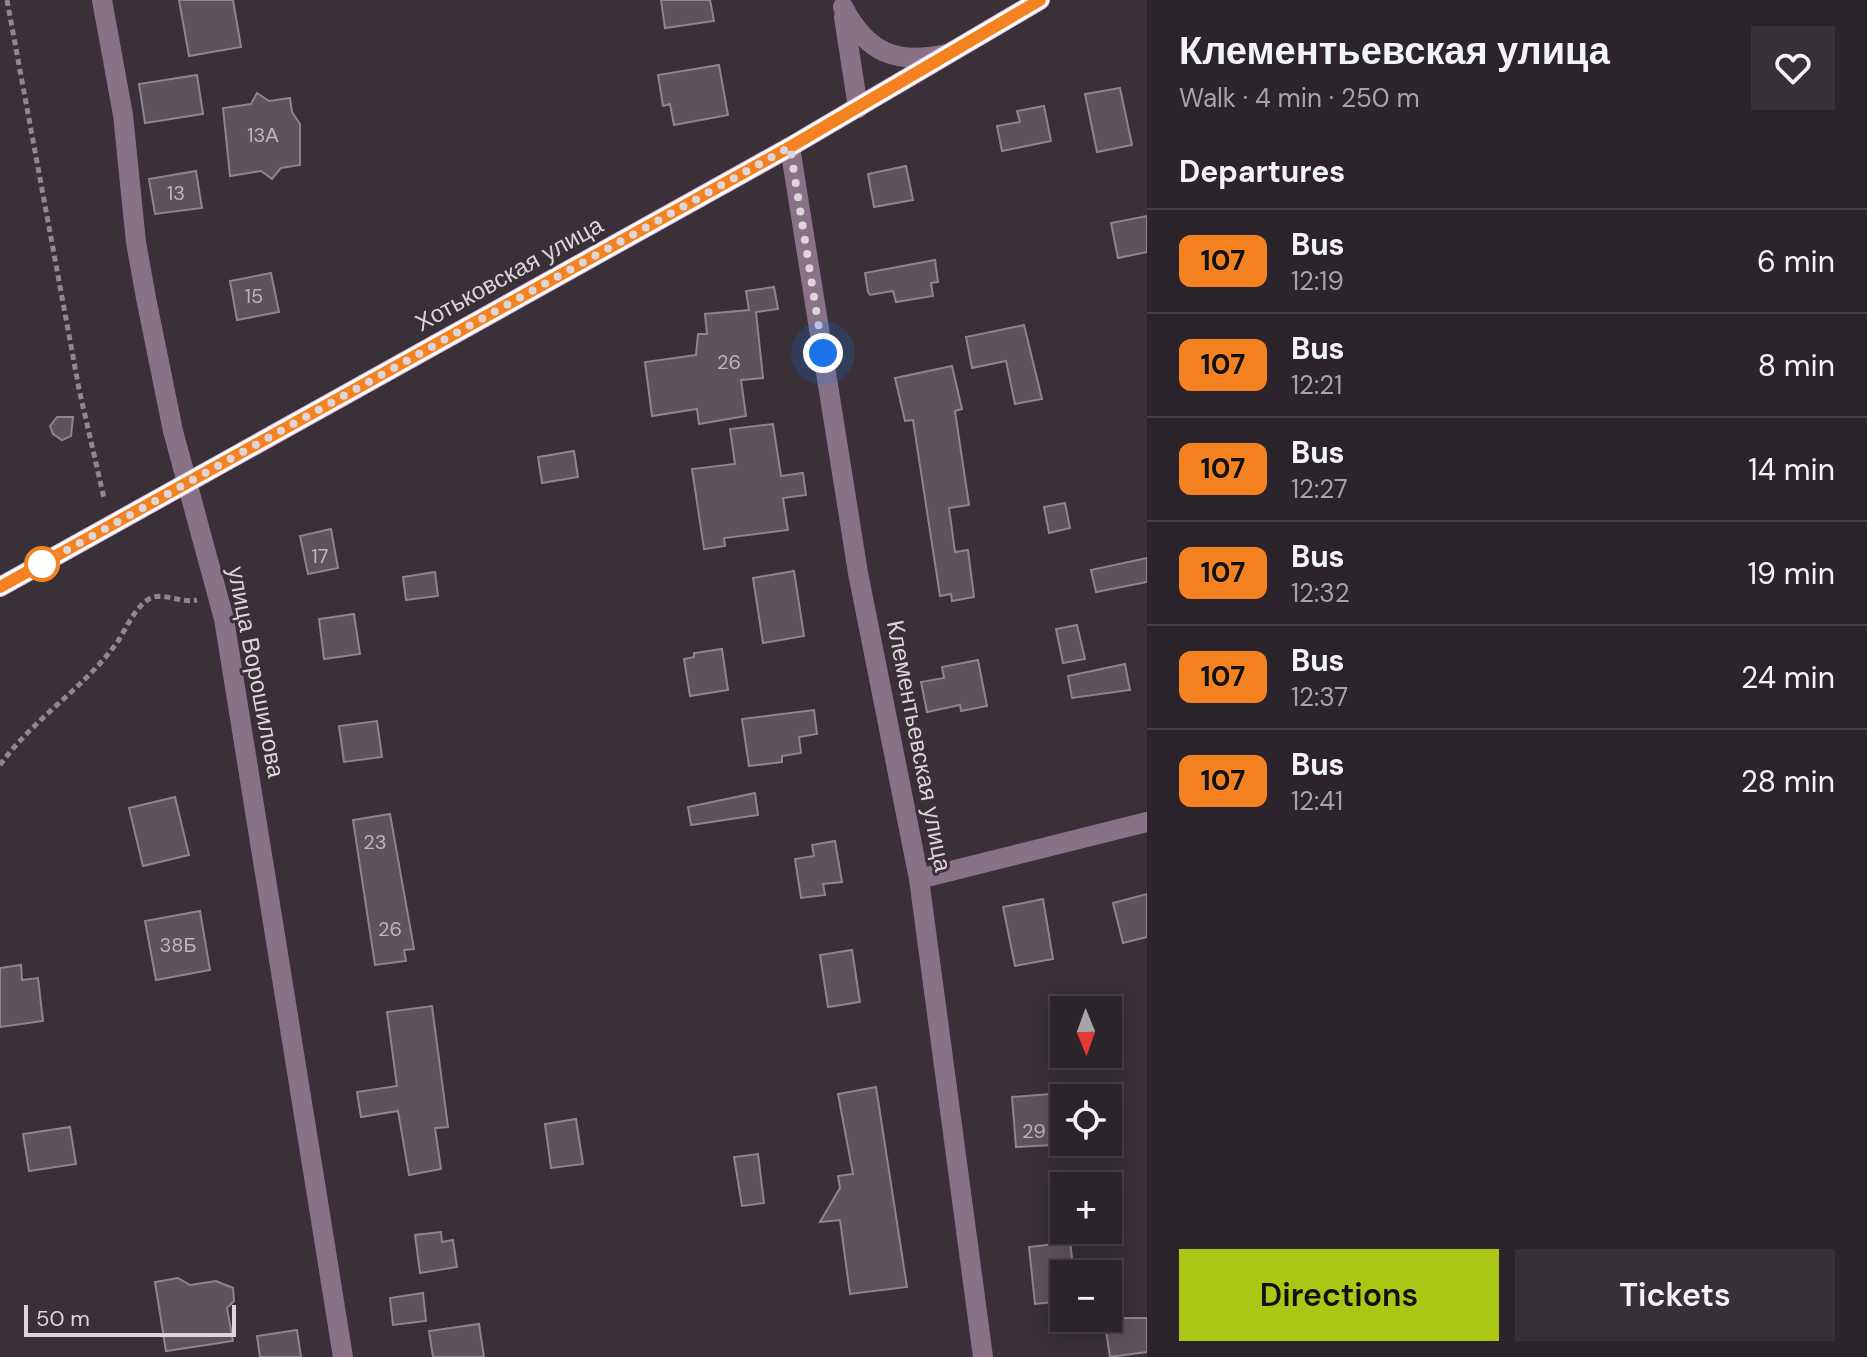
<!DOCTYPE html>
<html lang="en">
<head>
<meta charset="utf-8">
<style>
	:root { --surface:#2b242a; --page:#373036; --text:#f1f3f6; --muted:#a6a4a8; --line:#474147; --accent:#abc716 }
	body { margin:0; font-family:"DM Sans",sans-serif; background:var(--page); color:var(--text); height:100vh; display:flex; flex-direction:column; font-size:30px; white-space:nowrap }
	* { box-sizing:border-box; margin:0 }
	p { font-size:26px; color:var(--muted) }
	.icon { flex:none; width:44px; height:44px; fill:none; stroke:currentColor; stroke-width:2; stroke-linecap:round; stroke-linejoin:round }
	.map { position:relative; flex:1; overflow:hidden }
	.sheet { display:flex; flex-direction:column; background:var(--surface); width:720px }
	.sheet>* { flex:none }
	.badge { padding:0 16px; border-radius:12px; font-size:28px; line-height:52px }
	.needle { width:52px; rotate:179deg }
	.tools { position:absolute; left:1050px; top:996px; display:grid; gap:16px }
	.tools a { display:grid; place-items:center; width:72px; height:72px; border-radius:0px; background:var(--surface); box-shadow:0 4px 20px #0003,0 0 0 2px var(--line); font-size:40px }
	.scale { position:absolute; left:24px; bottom:20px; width:212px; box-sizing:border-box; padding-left:8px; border:4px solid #dcd6db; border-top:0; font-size:22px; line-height:28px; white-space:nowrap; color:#dcd6db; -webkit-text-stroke:6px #393038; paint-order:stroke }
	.you { position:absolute; width:40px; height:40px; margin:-20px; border:6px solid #fff; border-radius:50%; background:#1a73e8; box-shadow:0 0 0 12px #1a73e833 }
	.map>.badge { position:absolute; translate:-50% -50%; box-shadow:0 0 0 4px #fff }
	h2 { padding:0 32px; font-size:30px; line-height:72px }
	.round { display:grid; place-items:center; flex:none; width:84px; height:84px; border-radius:0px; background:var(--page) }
	.overview { display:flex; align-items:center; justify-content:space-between; height:136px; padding:0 32px }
	h1 { font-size:38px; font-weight:600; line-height:60px }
	.cta { display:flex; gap:16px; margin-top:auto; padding:16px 32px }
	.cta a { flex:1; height:92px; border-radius:0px; background:var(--accent); color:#111; font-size:32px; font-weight:600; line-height:92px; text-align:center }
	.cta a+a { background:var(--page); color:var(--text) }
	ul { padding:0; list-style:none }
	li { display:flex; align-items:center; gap:24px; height:104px; padding:0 32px; border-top:2px solid var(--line) }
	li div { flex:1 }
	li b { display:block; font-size:30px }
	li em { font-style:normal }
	li .badge { min-width:88px; font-weight:700; text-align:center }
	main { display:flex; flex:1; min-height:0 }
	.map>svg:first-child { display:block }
	.building { fill:#5d535c; stroke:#8e848d; stroke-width:2 }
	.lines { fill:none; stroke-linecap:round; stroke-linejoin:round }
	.path { stroke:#8f888e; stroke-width:5; stroke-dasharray:6 4; stroke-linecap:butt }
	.minor { stroke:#897187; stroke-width:20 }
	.major { stroke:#dfaeda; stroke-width:20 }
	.line-casing { stroke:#fff; stroke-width:18 }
	.line { stroke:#f58220; stroke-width:12 }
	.walk { stroke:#dcd6db; stroke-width:8; stroke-dasharray:0 14.4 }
	.stop-dot { fill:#fff; stroke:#f58220; stroke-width:4 }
	.labels { text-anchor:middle; stroke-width:6; stroke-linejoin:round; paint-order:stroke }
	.number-label { font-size:20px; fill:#bcb5bb }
	.street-label { font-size:24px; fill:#dcd6db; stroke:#393038 }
</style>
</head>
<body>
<main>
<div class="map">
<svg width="1147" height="1357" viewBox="0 0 1147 1357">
	<rect width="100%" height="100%" fill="#393038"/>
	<path class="building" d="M179,0H233L241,47L189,56Z
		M661,0H710L714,21L665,28Z
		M719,65L728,115L674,125L670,104L663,106L658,75Z
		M197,75L203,114L145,123L139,84Z
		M1120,88L1132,145L1097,152L1085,94Z
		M257,93L269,101L290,98L292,112L300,124V165L281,168L272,179L261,171L230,176L223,108L251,104Z
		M1044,106L1051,141L1002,151L997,126L1020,122L1017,111Z
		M906,166L913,200L874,207L868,174Z
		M196,171L202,208L155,214L149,179Z
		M1147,216V252L1118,258L1111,223Z
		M935,260L938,282L931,283L933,296L896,302L893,291L870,295L868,292L865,273Z
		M271,273L279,312L237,320L230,281Z
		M774,287L778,309L756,312L763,378L741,380L746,416L699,424L697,409L652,416L645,362L696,355L698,334H707L705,314L749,310L746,291Z
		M1024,325L1042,399L1015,404L1006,361L972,368L966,337Z
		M952,366L962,409L955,411L969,505L949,508L955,552L968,550L974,597L952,601L951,594L940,596L913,420L905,421L895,378Z
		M57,417H73L71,436L62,440L53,434L50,426Z
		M773,424L781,476L803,473L806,495L783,498L788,530L724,538L725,546L704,549L692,469L735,464L730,429Z
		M574,451L578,477L542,483L538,457Z
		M1065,503L1070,528L1049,533L1044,507Z
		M331,529L338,568L308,574L300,536Z
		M1147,558V582L1096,592L1091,570Z
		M794,571L804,636L763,643L753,578Z
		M435,572L438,596L406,600L403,577Z
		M354,614L360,654L324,659L319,619Z
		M1077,625L1085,659L1063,663L1056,629Z
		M722,649L728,690L690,696L684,659L694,657V653Z
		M978,660L987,706L961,711L960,705L927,712L921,682L944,678L942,667Z
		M1125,664L1130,690L1072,698L1068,676Z
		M814,710L817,734L799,737L801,753L782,756V762L749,766L742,719Z
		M377,721L382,757L344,762L339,726Z
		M755,793L758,815L691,825L688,807Z
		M175,797L189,855L143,866L129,808Z
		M390,814L414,949L404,950L406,961L375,965L353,820Z
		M835,841L842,882L823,884L825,895L801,898L795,859L814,856L812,845Z
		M1147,894V937L1123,943L1113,903Z
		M1043,899L1053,959L1015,966L1003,907Z
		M200,911L210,970L156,980L145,921Z
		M852,950L860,1002L828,1007L820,955Z
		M21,965L22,980L38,978L43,1021L0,1027V968Z
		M432,1006L448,1127L435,1128L441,1169L409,1175L398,1111L361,1117L357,1092L397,1086L387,1012Z
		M876,1087L907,1287L850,1294L840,1220L820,1222L840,1188L838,1176L853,1174L838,1094Z
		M1050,1094L1053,1145L1016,1147L1012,1097Z
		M576,1119L583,1164L551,1168L545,1124Z
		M70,1127L76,1164L29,1171L23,1134Z
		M758,1154L764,1203L742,1206L734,1157Z
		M441,1232L442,1242L453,1240L457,1267L420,1273L415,1235Z
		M1070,1242L1074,1274H1064V1301L1035,1304L1029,1247Z
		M178,1278L190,1285L216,1281L233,1288L234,1301L227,1308L233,1341L166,1351L155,1282Z
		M423,1293L426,1321L393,1325L390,1298Z
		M1104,1318H1147V1352L1110,1357Z
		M479,1324L484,1357H433L429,1331Z
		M297,1330L301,1357H260L257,1336Z"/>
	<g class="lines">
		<path class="path" d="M7,0L79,389L104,498
			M0,765C33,719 83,689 116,644C126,630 134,608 149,599C163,591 181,604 197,600"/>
		<path class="minor" d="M102,0L123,115L136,242L146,298L173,431L224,619L343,1357
			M843,7C867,53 896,65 947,54
			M844,17L858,108
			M790,147L858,573L919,879L983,1357
			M919,879L1147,822"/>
		<path class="major" d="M0,587L790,147L1040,0"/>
	</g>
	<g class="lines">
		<g class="line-casing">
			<path id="line" d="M0,587L790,147L1040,0"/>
		</g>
		<use href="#line" class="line"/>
		<path class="walk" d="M42,564L790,147L823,353"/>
	</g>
	<circle class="stop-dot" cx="42" cy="564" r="16"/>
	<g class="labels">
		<g class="number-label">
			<text x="263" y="142">13А</text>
			<text x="176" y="200">13</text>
			<text x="254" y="303">15</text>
			<text x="729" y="369">26</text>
			<text x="320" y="563">17</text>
			<text x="375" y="849">23</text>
			<text x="390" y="936">26</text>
			<text x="178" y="952">38Б</text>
			<text x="1034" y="1138">29</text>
		</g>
		<g class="street-label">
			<text transform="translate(509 274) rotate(-29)" y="8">Хотьковская улица</text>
			<text transform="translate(256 672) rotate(79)" y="8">улица Ворошилова</text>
			<text transform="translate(919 746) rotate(79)" y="8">Клементьевская улица</text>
		</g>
	</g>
</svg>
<div class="tools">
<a><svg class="needle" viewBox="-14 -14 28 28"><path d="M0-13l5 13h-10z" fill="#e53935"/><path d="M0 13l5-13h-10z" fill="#a6a4a8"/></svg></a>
<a><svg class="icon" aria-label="locate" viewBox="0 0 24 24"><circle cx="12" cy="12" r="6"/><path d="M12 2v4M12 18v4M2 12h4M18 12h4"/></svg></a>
<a>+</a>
<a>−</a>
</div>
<div class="scale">50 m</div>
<div class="you" style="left:823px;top:353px"></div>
</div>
<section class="sheet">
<div class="overview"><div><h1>Клементьевская улица</h1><p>Walk · 4 min · 250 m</p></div><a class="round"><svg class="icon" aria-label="heart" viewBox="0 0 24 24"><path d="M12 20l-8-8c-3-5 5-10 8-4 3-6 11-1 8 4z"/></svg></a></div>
<h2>Departures</h2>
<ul>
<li><span class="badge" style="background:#f58220;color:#111">107</span><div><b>Bus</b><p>12:19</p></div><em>6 min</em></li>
<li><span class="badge" style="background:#f58220;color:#111">107</span><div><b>Bus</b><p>12:21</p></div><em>8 min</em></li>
<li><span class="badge" style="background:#f58220;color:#111">107</span><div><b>Bus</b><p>12:27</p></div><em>14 min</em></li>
<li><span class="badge" style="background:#f58220;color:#111">107</span><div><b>Bus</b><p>12:32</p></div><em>19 min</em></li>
<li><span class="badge" style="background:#f58220;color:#111">107</span><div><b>Bus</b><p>12:37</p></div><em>24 min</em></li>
<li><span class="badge" style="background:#f58220;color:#111">107</span><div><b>Bus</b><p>12:41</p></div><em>28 min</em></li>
</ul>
<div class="cta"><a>Directions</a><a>Tickets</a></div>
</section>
</main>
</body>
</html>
